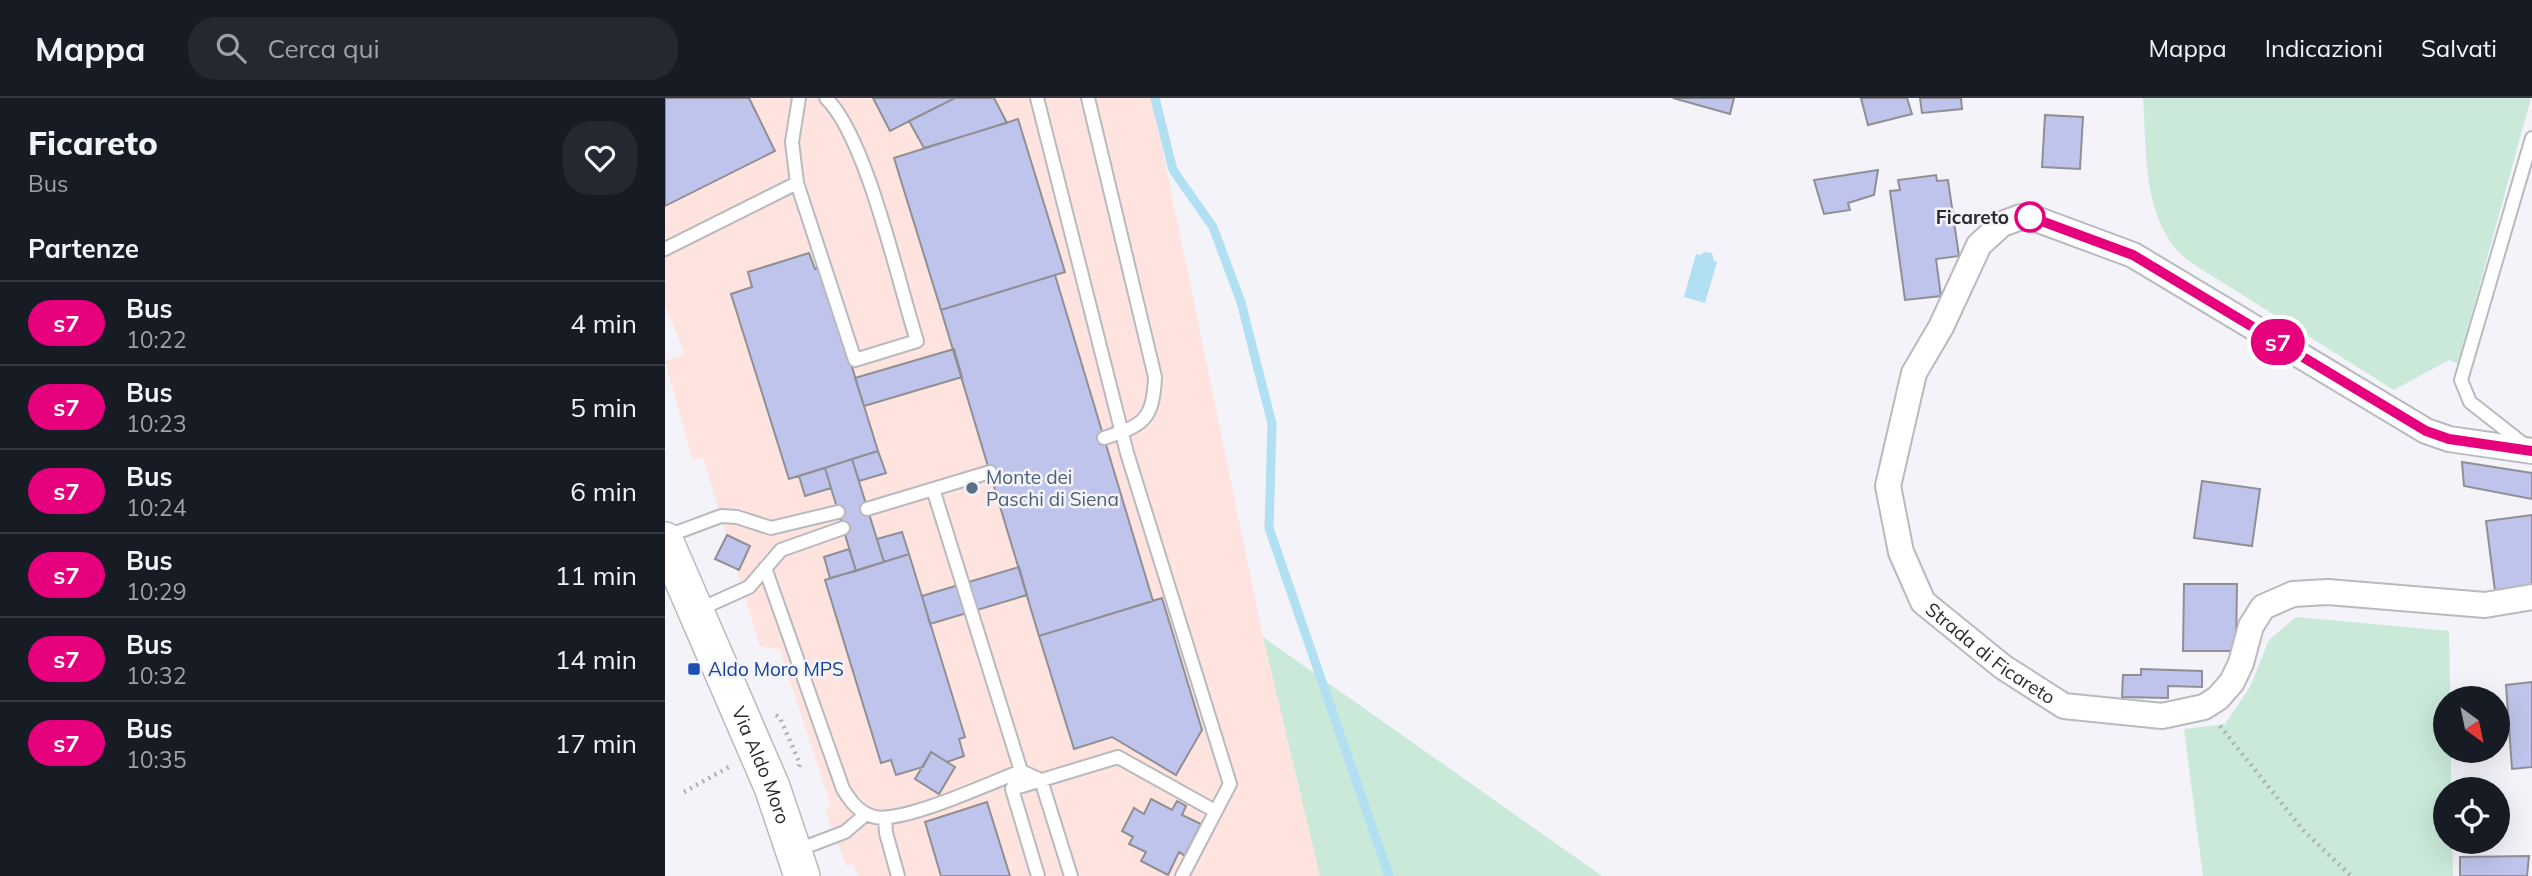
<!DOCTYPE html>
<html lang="it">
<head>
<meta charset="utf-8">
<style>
	:root { --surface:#171b24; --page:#242831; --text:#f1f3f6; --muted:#9ea1a6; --line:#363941 }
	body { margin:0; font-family:Mulish,sans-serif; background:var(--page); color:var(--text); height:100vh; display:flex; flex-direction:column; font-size:26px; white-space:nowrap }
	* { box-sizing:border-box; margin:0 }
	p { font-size:23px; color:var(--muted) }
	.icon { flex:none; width:38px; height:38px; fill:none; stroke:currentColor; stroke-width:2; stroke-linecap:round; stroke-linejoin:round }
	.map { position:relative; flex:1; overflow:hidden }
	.sheet { display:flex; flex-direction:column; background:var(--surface); width:665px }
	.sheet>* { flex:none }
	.badge { padding:0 14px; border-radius:23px; font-size:24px; line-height:46px }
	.needle { width:46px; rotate:147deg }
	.controls { position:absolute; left:1768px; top:588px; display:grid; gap:14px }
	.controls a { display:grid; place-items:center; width:77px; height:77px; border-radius:50%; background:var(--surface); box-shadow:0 7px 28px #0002; font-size:35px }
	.map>.badge { position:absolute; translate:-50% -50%; box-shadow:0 0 0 4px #fff }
	h2 { padding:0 28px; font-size:26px; line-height:63px }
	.round { display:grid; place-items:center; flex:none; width:74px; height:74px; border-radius:28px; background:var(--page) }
	.headline { display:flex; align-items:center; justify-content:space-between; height:119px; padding:0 28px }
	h1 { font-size:33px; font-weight:800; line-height:52px }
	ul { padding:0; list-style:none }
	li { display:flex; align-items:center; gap:21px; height:84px; padding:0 28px; border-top:2px solid var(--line) }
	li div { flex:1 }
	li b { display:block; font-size:26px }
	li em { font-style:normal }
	li .badge { min-width:77px; font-weight:700; text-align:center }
	header { display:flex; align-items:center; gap:42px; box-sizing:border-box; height:98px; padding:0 35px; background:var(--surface); border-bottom:2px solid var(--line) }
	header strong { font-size:33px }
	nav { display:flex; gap:38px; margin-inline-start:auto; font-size:24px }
	.search { width:490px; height:63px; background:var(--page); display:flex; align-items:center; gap:18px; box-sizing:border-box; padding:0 24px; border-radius:28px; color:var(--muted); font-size:26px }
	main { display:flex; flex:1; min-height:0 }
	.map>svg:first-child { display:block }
	.commercial { fill:#fee3de }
	.green { fill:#cae9d8 }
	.water { fill:#b1e0f3 }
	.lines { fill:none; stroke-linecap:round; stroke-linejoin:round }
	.stream { stroke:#b1e0f3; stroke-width:9 }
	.building { fill:#bec4eb; stroke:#8f8f94; stroke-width:2 }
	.lane-casing { stroke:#b9babf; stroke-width:16 }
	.street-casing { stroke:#b9babf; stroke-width:28 }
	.secondary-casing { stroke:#b9babf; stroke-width:38 }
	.path { stroke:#aeaeb3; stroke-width:4.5; stroke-dasharray:2 5; stroke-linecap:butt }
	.lane { stroke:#fff; stroke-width:12 }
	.street { stroke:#fff; stroke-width:24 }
	.secondary { stroke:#fff; stroke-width:35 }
	.line-casing { stroke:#fff; stroke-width:16 }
	.line { stroke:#e6007e; stroke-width:10 }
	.stop-dot { fill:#fff; stroke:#e6007e; stroke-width:3.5 }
	.service-dot { fill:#5c6f8a; stroke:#f3f3f9; stroke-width:2.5 }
	.transit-dot { fill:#1a4fb4; stroke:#f3f3f9; stroke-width:2.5 }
	.labels { text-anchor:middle; stroke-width:5; stroke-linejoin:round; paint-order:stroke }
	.stop-label { font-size:19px; font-weight:bold; fill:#2b2b2d; stroke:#f3f3f9; text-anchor:end }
	.service-label { font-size:19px; fill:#4e5e75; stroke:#f3f3f9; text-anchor:start }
	.street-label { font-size:19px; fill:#2b2b2d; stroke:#f3f3f9 }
	.transit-label { font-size:19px; fill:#164399; stroke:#f3f3f9; text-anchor:start }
</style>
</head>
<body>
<header>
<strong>Mappa</strong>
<div class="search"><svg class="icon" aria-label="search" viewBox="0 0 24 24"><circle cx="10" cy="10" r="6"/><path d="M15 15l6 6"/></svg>Cerca qui</div>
<nav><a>Mappa</a><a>Indicazioni</a><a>Salvati</a></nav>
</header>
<main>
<section class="sheet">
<div class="headline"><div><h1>Ficareto</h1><p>Bus</p></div><a class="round"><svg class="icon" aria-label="heart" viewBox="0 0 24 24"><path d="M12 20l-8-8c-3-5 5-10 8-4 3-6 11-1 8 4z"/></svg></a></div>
<h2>Partenze</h2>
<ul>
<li><span class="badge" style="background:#e6007e;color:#fff">s7</span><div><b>Bus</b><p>10:22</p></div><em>4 min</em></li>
<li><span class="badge" style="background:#e6007e;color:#fff">s7</span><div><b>Bus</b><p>10:23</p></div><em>5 min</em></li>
<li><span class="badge" style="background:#e6007e;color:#fff">s7</span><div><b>Bus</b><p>10:24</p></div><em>6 min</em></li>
<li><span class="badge" style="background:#e6007e;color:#fff">s7</span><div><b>Bus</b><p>10:29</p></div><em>11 min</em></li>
<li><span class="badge" style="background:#e6007e;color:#fff">s7</span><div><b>Bus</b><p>10:32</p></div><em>14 min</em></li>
<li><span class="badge" style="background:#e6007e;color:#fff">s7</span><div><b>Bus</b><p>10:35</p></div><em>17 min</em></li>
</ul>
</section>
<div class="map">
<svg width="1867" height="778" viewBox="0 0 1867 778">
	<rect width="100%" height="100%" fill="#f3f3f9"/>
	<path class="commercial" d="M0,0H487L598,539L655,778H194L188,766L181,768L160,711L166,708L115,552L95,548L38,359L28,362L0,263L20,256L0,208Z"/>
	<path class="green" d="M1478,0H1866L1793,266L1784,262L1729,292L1522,162C1477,123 1482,55 1478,0Z
		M1631,519L1784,533L1785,600H1780V653H1786V691H1780V744H1787L1788,778H1538L1519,631L1560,626L1585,589L1604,542Z
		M598,539L937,778H655Z"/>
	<path class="water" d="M1039,154L1047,155L1049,163L1052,164L1040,205L1019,199L1031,156L1036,157Z"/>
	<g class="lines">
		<path class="stream" d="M490,0L508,72L548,129L576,204L607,326L604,430L724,778"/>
	</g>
	<path class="building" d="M0,0H84L110,53L0,108Z
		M208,0H290L225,33Z
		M290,0H329L342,25L259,50L244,23Z
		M1008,0H1069L1065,16Z
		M1196,0H1242L1247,16L1203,27Z
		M1255,0H1296L1297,11L1257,15Z
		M1380,17L1418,19L1415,71L1377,69Z
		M353,21L400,174L276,212L229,60Z
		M1213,72L1209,97L1183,105L1185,112L1159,116L1149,82Z
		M1271,77L1272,83L1283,82L1294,158L1271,161L1276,198L1240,202L1225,93L1235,92L1233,82Z
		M144,155L150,171L156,169L213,353L124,381L66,196L87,189L83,174Z
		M390,177L488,503L374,538L276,212Z
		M289,251L297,279L199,308L190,280Z
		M213,353L221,375L194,383L187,361Z
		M187,361L219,464L191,473L160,370Z
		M1797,364L1867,375V401L1799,388Z
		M160,370L166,390L140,398L134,378Z
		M1537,383L1595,391L1587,448L1529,440Z
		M1867,417V488L1830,493L1821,423Z
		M237,434L244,456L219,464L212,441Z
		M62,437L85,448L74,472L50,461Z
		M184,451L191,473L165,480L159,459Z
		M244,456L300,639L294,641L299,658L282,664L266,654L258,669L231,677L226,662L216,665L160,482Z
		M354,469L362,497L265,526L257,498Z
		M1519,486H1572L1571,553H1518Z
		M497,500L537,632L511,677L447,639L409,651L374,538Z
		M1476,571L1537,573V589L1503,588V600L1457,599L1458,577H1476Z
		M1867,584V669L1847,671L1841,587Z
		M266,654L290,669L274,696L250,681Z
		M486,701L507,712L512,703L521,708L517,717L536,726L520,758L514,754L503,777L476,763L481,754L464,746L468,739L457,733L469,710L479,716Z
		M322,704L345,778H276L260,724Z
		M1864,758L1862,778H1795V759Z"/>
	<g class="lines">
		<g class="lane-casing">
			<path id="lane" d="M134,0L127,44L132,85L190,262L252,243C233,184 202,40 161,0
				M372,0L462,355L565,686L517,778
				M423,0L490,279C488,323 478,327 439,340
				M0,151L132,85
				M1861,348L1805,304L1796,282L1867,40
				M268,391L356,673L347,691L373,778
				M202,411L325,374
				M0,439L56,418L72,419L106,430L173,414
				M100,470L178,691C186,704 194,715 210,719C239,725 325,685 356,673L376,682L406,778
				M33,512L84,489L116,452L178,430
				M347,691L453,659L550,713
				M220,720L221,735L233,778
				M130,753L180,734L201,716"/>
		</g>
		<g class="street-casing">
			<g id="street">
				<path id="s1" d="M1867,353L1784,341L1761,333L1468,157L1363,118L1356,119L1337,126L1314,147L1276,229L1249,275L1223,388L1236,454L1258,504L1338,569L1399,608L1497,618L1539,609L1553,600L1567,584L1576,565L1586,528L1598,509L1628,496L1663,494L1820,507L1867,499"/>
			</g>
		</g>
		<g class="secondary-casing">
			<g id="secondary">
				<path id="s2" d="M0,442L107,689L137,778"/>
			</g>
		</g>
		<path class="path" d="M111,617L115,620L135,666L133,671
			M1555,628L1638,732L1686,778
			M19,694L64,669"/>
		<use href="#lane" class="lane"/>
		<use href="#street" class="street"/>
		<use href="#secondary" class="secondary"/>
	</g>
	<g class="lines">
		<g class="line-casing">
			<path id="line" d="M1363,118L1468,157L1761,333L1784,341L1867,353"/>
		</g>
		<use href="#line" class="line"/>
	</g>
	<circle class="stop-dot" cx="1365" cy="119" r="14"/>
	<circle class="service-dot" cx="307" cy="390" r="7"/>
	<rect class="transit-dot" x="22" y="564" width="14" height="14" rx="3.5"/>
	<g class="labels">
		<g class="stop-label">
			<text x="1344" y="126">Ficareto</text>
		</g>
		<g class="service-label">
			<text x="321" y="386">Monte dei<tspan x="321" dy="22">Paschi di Siena</tspan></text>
		</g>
		<g class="street-label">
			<text dy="7" stroke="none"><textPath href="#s1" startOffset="1087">Strada di Ficareto</textPath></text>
			<text dy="7" stroke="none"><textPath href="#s2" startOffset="245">Via Aldo Moro</textPath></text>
		</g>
		<g class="transit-label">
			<text x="43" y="578">Aldo Moro MPS</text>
		</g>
	</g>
</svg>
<div class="controls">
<a><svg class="needle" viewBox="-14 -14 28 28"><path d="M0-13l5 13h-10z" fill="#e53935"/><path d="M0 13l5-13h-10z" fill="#9ea1a6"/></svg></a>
<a><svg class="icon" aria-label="locate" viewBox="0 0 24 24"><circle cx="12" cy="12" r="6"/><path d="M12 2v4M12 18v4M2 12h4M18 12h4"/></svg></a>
</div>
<b class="badge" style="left:1613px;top:244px;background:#e6007e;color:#fff">s7</b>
</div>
</main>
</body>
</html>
